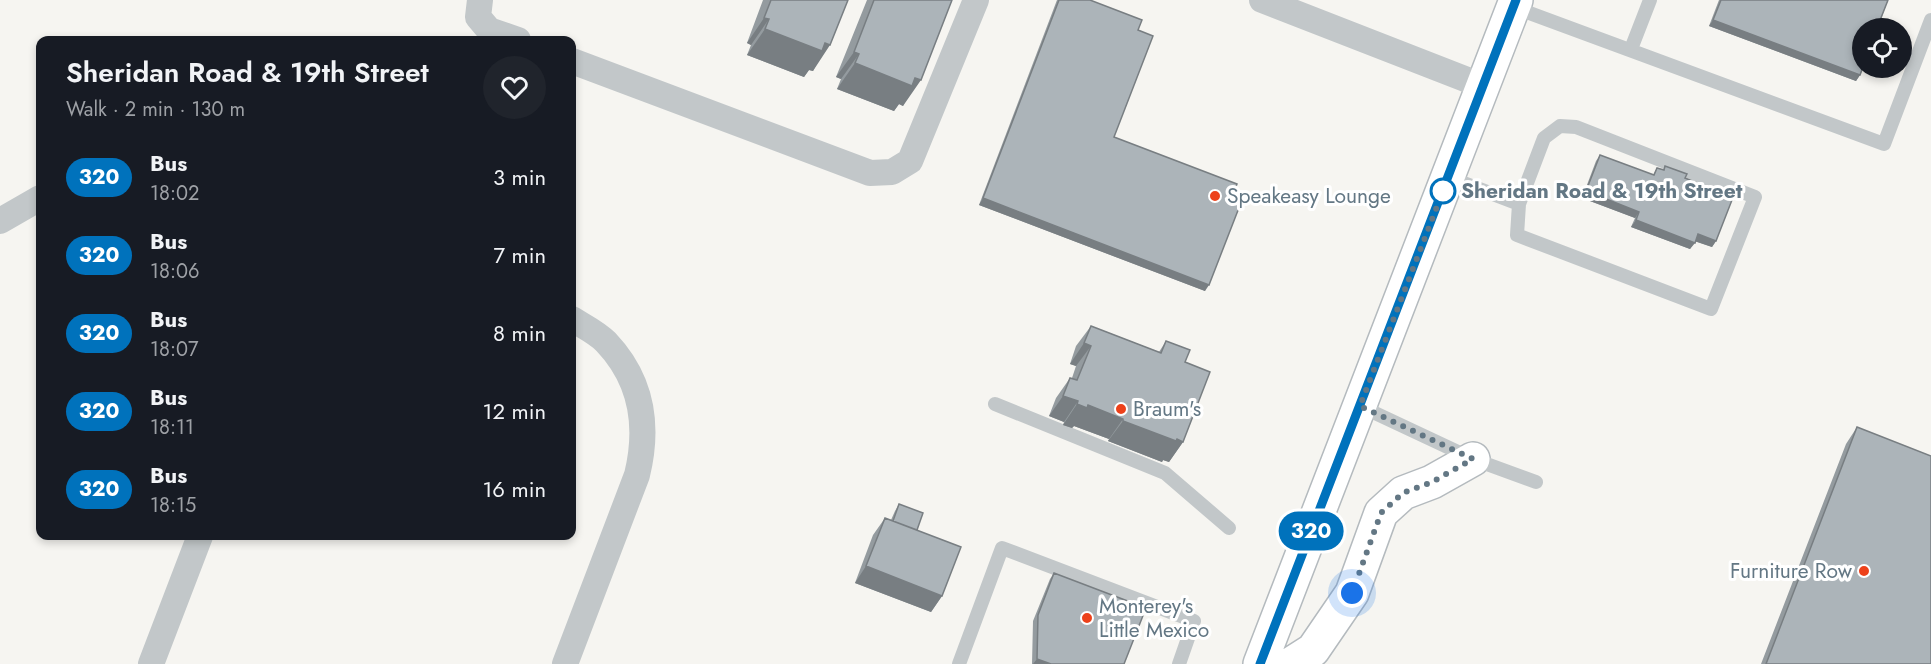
<!DOCTYPE html>
<html lang="en">
<head>
<meta charset="utf-8">
<style>
	:root { --surface:#171b24; --page:#20242c; --text:#f1f3f6; --muted:#9ea1a6 }
	body { margin:0; font-family:Jost,sans-serif; background:var(--page); color:var(--text); height:100vh; display:flex; flex-direction:column; font-size:22px; white-space:nowrap }
	* { box-sizing:border-box; margin:0 }
	p { font-size:20px; color:var(--muted) }
	.icon { flex:none; width:33px; height:33px; fill:none; stroke:currentColor; stroke-width:2; stroke-linecap:round; stroke-linejoin:round }
	.map { position:relative; flex:1; overflow:hidden }
	.drawer { position:absolute; left:36px; top:36px; width:540px; height:504px; display:flex; flex-direction:column; background:var(--surface); border-radius:12px; box-shadow:0 3px 9px #0003 }
	.drawer>* { flex:none }
	.badge { padding:0 12px; border-radius:20px; font-size:21px; line-height:39px }
	.buttons { position:absolute; left:1852px; top:18px; display:grid; gap:12px }
	.buttons a { display:grid; place-items:center; width:60px; height:60px; border-radius:50%; background:var(--surface); box-shadow:0 3px 9px #0003; font-size:30px }
	.you { position:absolute; width:30px; height:30px; margin:-15px; border:4px solid #fff; border-radius:50%; background:#1a73e8; box-shadow:0 0 0 9px #1a73e833 }
	.map>.badge { position:absolute; translate:-50% -50%; box-shadow:0 0 0 3px #fff }
	.round { display:grid; place-items:center; flex:none; width:63px; height:63px; border-radius:32px; background:var(--page) }
	.summary { display:flex; align-items:center; justify-content:space-between; height:102px; padding:0 30px }
	h1 { font-size:28px; font-weight:600; line-height:45px }
	ul { padding:0; list-style:none }
	li { display:flex; align-items:center; gap:18px; height:78px; padding:0 30px }
	li div { flex:1 }
	li b { display:block; font-size:22px }
	li em { font-style:normal }
	li .badge { min-width:66px; font-weight:700; text-align:center }
	.map>svg:first-child { display:block }
	.lines { fill:none; stroke-linecap:round; stroke-linejoin:round }
	.secondary-casing { stroke:#b4babe; stroke-width:36 }
	.service { stroke:#c2c7c9; stroke-width:14 }
	.minor { stroke:#c2c7c9; stroke-width:26 }
	.secondary { stroke:#fff; stroke-width:33 }
	.wall { fill:#949b9f }
	.shaded-wall { fill:#787e82 }
	.building { fill:#acb4b9; stroke:#787e82; stroke-width:1.5 }
	.line-casing { stroke:#fff; stroke-width:14 }
	.line { stroke:#0072bc; stroke-width:9 }
	.walk { stroke:#637784; stroke-width:6; stroke-dasharray:0 10.8 }
	.stop-dot { fill:#fff; stroke:#0072bc; stroke-width:3 }
	.poi-dot { fill:#ed411a; stroke:#fff; stroke-width:2 }
	.labels { text-anchor:middle; stroke-width:6; stroke-linejoin:round; paint-order:stroke }
	.stop-label { font-size:21px; font-weight:bold; fill:#637784; stroke:#fff; text-anchor:start }
	.poi-label { font-size:21px; fill:#637784; stroke:#fff; text-anchor:start }
</style>
</head>
<body>
<div class="map">
<svg width="1931" height="664" viewBox="0 0 1931 664">
	<rect width="100%" height="100%" fill="#f6f5f1"/>
	<g class="lines">
		<g class="secondary-casing">
			<path id="secondary" d="M1260,664L1516,0
				M1291,664L1313,650L1352,593L1381,513L1403,493L1432,482L1473,459"/>
		</g>
		<path class="service" d="M1513,7L1884,144L1931,20
			M1631,49L1650,0
			M1560,126L1576,127L1755,197L1711,309L1517,235L1519,204L1544,138Z
			M1448,177L1519,204
			M995,404L1165,473L1229,528
			M1360,406L1473,459L1536,482
			M959,664L1002,548L1194,621L1179,664"/>
		<path class="minor" d="M480,0L478,17L489,30L518,40
			M1262,0L1483,86
			M572,61L870,173L892,172L910,161L976,0
			M0,221L40,198
			M151,664L200,536
			M565,664L637,475C649,426 642,380 606,342C596,332 583,326 572,319"/>
		<use href="#secondary" class="secondary"/>
	</g>
	<path class="wall" d="M763,0H848L813,71L809,70L804,77L747,55L751,45L747,43Z
		M867,0H952L903,106L899,104L894,111L837,89L841,79L836,77Z
		M1057,0H1090L1138,30L1114,137L1232,197L1205,291L979,205Z
		M1719,0H1888L1860,75L1856,81L1709,26Z
		M1600,155L1653,175L1657,168L1663,170L1665,166L1685,178L1714,193L1716,241L1712,247L1695,241L1690,249L1631,227L1635,218L1582,198L1596,161Z
		M1091,326L1159,352L1166,341L1185,362L1183,442L1169,462L1163,460L1162,462L1108,441L1109,439L1074,426L1072,428L1063,425L1064,422L1049,416L1056,398L1070,378H1072L1076,366L1070,364L1076,346Z
		M1857,427L1931,664H1761L1846,444Z
		M899,504L917,530L942,596L931,612L855,583L873,535L885,518L891,520L895,511Z
		M1054,573L1124,664H1032L1033,621L1050,579Z"/>
	<path class="shaded-wall" d="M764,18L769,19L751,45L747,43Z
		M1713,20L1860,75L1856,81L1709,26Z
		M765,29L825,43L830,45L813,71L809,70L804,77L747,55Z
		M854,52L859,54L841,79L836,77Z
		M855,63L915,78L921,80L903,106L899,104L894,111L837,89Z
		M1586,191L1639,212L1635,218L1582,198Z
		M983,198L1209,285L1205,291L979,205Z
		M1636,220L1695,243L1690,249L1631,227Z
		M1698,234L1716,241L1712,247L1694,241Z
		M1084,343L1091,346L1076,366L1070,364Z
		M1063,396L1078,401L1064,422L1049,416Z
		M1077,404L1088,405L1123,419L1109,439L1074,426L1072,428L1063,425Z
		M1123,421L1177,439L1183,442L1169,462L1163,460L1162,462L1108,441Z
		M866,566L942,596L931,612L855,583Z
		M1037,659L1051,664H1033Z"/>
	<path class="building" d="M771,0H848L830,45L825,43L822,51L765,29L769,19L764,18Z
		M874,0H952L921,80L915,78L912,86L855,63L859,54L854,52Z
		M1059,0H1090L1142,20L1138,30L1153,36L1114,137L1237,184L1232,197L1242,200L1209,285L983,198Z
		M1721,0H1888L1877,28H1863V67L1860,75L1713,20Z
		M1600,155L1654,175L1657,168L1664,170L1665,166L1687,174L1685,178L1715,190L1714,193L1732,200L1716,241L1698,234L1695,243L1636,220L1639,212L1586,191Z
		M1091,326L1161,353L1166,341L1190,350L1185,362L1210,372L1183,442L1177,439L1176,441L1123,421V419L1088,405L1087,408L1077,404L1078,401L1063,396L1070,378L1077,380L1091,346L1084,343Z
		M1857,427L1931,456V664H1766Z
		M899,504L923,513L917,530L893,521Z
		M885,518L961,547L942,596L866,566Z
		M1054,573L1146,608L1124,664H1051L1037,659L1038,615Z"/>
	<g class="lines">
		<g class="line-casing">
			<path id="line" d="M1260,664L1516,0"/>
		</g>
		<use href="#line" class="line"/>
		<path class="walk" d="M1352,593L1381,513L1403,493L1432,482L1473,459L1360,406L1443,191"/>
	</g>
	<circle class="stop-dot" cx="1443" cy="191" r="12"/>
	<g class="poi-dot">
		<circle cx="1215" cy="196" r="6"/>
		<circle cx="1121" cy="409" r="6"/>
		<circle cx="1864" cy="571" r="6"/>
		<circle cx="1087" cy="618" r="6"/>
	</g>
	<g class="labels">
		<g class="stop-label">
			<text x="1461" y="198">Sheridan Road &amp; 19th Street</text>
		</g>
		<g class="poi-label">
			<text x="1227" y="203">Speakeasy Lounge</text>
			<text x="1133" y="416">Braum's</text>
			<text x="1852" y="578" text-anchor="end">Furniture Row</text>
			<text x="1099" y="613">Monterey's<tspan x="1099" dy="24">Little Mexico</tspan></text>
		</g>
	</g>
</svg>
<div class="buttons">
<a><svg class="icon" aria-label="locate" viewBox="0 0 24 24"><circle cx="12" cy="12" r="6"/><path d="M12 2v4M12 18v4M2 12h4M18 12h4"/></svg></a>
</div>
<div class="you" style="left:1352px;top:593px"></div>
<b class="badge" style="left:1311px;top:531px;background:#0072bc;color:#fff">320</b>
<section class="drawer">
<div class="summary"><div><h1>Sheridan Road &amp; 19th Street</h1><p>Walk · 2 min · 130 m</p></div><a class="round"><svg class="icon" aria-label="heart" viewBox="0 0 24 24"><path d="M12 20l-8-8c-3-5 5-10 8-4 3-6 11-1 8 4z"/></svg></a></div>
<ul>
<li><span class="badge" style="background:#0072bc;color:#fff">320</span><div><b>Bus</b><p>18:02</p></div><em>3 min</em></li>
<li><span class="badge" style="background:#0072bc;color:#fff">320</span><div><b>Bus</b><p>18:06</p></div><em>7 min</em></li>
<li><span class="badge" style="background:#0072bc;color:#fff">320</span><div><b>Bus</b><p>18:07</p></div><em>8 min</em></li>
<li><span class="badge" style="background:#0072bc;color:#fff">320</span><div><b>Bus</b><p>18:11</p></div><em>12 min</em></li>
<li><span class="badge" style="background:#0072bc;color:#fff">320</span><div><b>Bus</b><p>18:15</p></div><em>16 min</em></li>
</ul>
</section>
</div>
</body>
</html>
